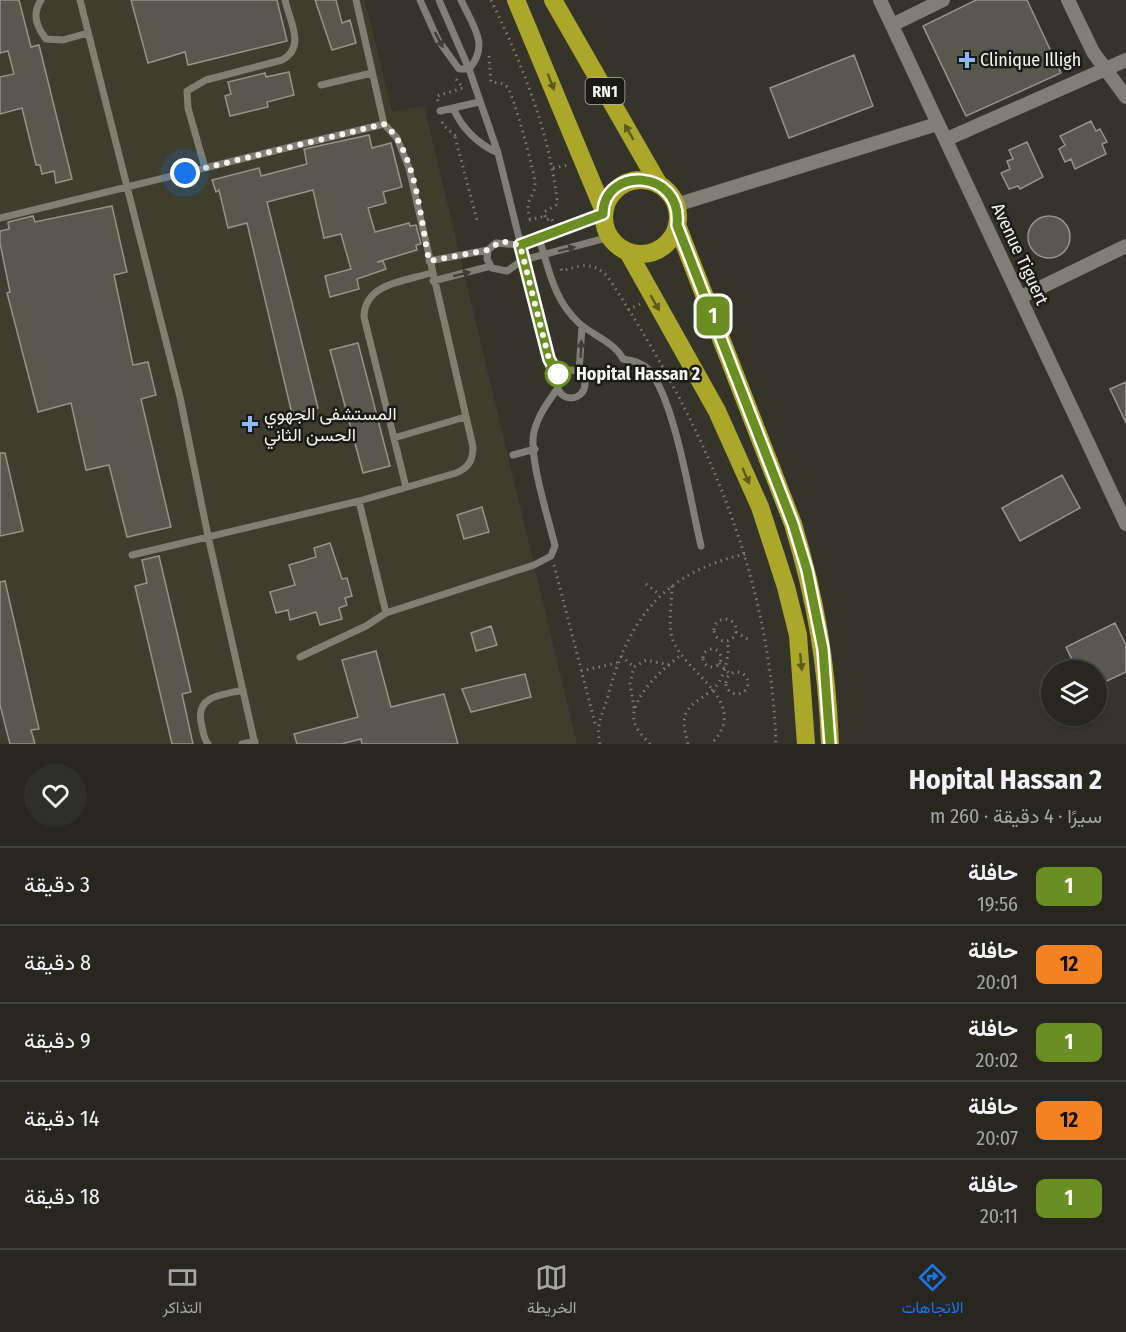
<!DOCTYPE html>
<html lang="ar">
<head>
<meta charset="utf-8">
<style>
	:root { --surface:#272720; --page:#2f2f29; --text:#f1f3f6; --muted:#a4a5a5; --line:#43443e; --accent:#1a73e8 }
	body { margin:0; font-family:"Fira Sans Condensed",Vazirmatn,sans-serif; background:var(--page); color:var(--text); direction:rtl; height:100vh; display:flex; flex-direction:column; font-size:22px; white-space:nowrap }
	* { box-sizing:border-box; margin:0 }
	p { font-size:20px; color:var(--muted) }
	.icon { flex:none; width:33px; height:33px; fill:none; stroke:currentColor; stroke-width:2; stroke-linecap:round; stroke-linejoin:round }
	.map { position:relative; height:744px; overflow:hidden; direction:ltr }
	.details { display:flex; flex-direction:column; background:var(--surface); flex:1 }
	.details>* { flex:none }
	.badge { padding:0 12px; border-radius:9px; font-size:21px; line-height:39px }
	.controls { position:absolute; left:1041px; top:660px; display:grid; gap:12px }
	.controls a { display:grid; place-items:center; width:66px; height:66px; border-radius:50%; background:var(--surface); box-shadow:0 2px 4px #0004,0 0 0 2px var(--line); font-size:30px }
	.you { position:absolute; width:30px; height:30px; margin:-15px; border:4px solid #fff; border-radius:50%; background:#1a73e8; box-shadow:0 0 0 9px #1a73e833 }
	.map>.badge { position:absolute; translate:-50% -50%; box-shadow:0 0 0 3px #fff }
	.round { display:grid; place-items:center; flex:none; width:63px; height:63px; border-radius:32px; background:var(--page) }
	.overview { display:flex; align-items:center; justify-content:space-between; height:102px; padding:0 24px }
	h1 { font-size:28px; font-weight:700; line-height:45px }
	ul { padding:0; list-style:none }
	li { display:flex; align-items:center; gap:18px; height:78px; padding:0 24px; border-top:2px solid var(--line) }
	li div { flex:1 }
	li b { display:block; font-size:22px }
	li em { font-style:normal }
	li .badge { min-width:66px; font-weight:700; text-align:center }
	.menu { display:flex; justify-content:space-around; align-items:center; height:84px; border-top:2px solid var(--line); background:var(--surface); font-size:16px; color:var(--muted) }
	.menu a { display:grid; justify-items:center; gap:3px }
	.menu .on { color:var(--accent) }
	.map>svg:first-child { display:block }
	.built { fill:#3f3e2e }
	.building { fill:#58584d; stroke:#949489; stroke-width:1.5 }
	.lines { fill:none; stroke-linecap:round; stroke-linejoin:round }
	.path { stroke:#7c7c73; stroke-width:3; stroke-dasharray:1.5 4.5; stroke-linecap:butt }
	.lane { stroke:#7f7f73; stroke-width:7 }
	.street { stroke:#7f7f73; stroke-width:14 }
	.highway { stroke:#aca62a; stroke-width:18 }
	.oneway { fill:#3e3e37 }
	.oneway2 { fill:#5c5a1f }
	.line-casing { stroke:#fff; stroke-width:14 }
	.line { stroke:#6b8e23; stroke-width:9 }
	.walk { stroke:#f5f5ee; stroke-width:6; stroke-dasharray:0 10.8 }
	.poi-dot { fill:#8abafc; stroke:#1b1b16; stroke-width:2 }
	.stop-dot { fill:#fff; stroke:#6b8e23; stroke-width:3 }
	.labels { text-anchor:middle; stroke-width:5; stroke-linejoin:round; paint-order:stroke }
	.shield { fill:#1b1b16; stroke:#b4b4ad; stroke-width:1.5 }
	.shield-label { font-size:16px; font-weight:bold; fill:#f5f5ee }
	.poi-label { font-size:18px; fill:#f5f5ee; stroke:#1b1b16; text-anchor:start }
	.street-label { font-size:18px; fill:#f5f5ee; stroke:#1b1b16 }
	.stop-label { font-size:18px; font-weight:bold; fill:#f5f5ee; stroke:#1b1b16; text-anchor:start }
</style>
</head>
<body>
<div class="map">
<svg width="1126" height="744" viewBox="0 0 1126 744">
	<rect width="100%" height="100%" fill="#34342a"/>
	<path class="built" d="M0,0H365L392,112L424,106L577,744H0Z"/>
	<path class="building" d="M0,0H19L31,47L39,45L72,179L56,183L54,171L42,174L40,165H36L22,108L0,114V77L14,74L8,51L0,53Z
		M131,0H277L287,41L188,65L185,52L148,63Z
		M315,0H336L342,23L350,20L356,43L332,50Z
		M976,0H1027L1061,73L966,116L923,26Z
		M854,55L873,106L789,138L770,88Z
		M289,72L294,95L267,102L268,107L230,116L225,96L231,94L228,82L265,73L266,77Z
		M1091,121L1096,131L1100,129L1107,142L1102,144L1106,154L1075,169L1071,159L1065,162L1059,149L1065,145L1060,136Z
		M369,135L372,148L391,143L402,187L383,192L386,203L368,208L375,232L409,223L410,226L416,225L421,244L416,245L417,250L377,262L383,261L386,269L357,279L359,289L330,297L325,276L351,269L341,234L324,238L313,190L267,202L318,408L292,414L247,223L228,228L219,190L216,192L212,180L259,168L261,176L307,164L304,149Z
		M1027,142L1043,177L1020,189L1018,186L1009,189L1001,173L1010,169L1007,161L1013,159L1009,150Z
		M112,206L127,272L114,275L133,365L148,362L156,395L141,399L171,527L127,537L109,465L86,470L71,403L38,412L7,293L10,292L0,243V231L9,229L8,222L33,216L35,222Z
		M1028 237a21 21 0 1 1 42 0a21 21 0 1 1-42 0Z
		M358,343L390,466L363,473L330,350Z
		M1126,382V423L1110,389Z
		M0,453H5L23,531L0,536Z
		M1062,475L1080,508L1020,541L1002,508Z
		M482,507L489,532L464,539L457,515Z
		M330,543L342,579L347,578L352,596L345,598L347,605L339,608L342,619L320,625L316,612L290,620L288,610L276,613L270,592L295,585L289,565L316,557L314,548Z
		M159,556L191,692L182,694L193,744H172L135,586L147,583L142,560Z
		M5,581L39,729L31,730L35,744H10L0,705V582Z
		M1115,623L1126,645V672L1096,686V670H1077L1066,647Z
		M491,626L497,645L476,651L471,633Z
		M376,651L391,707L444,694L458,744H362L361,739L341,744H297L294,734L358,717L342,660Z
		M525,674L531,697L471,712L462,689Z"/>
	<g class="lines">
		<path class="path" d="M491,0C522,64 548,128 557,199L556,205L544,212L546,220L551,218L554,223
			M489,56L491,82C497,83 504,82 508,88C514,97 535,173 535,184C534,200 524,197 530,219
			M438,101L437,96L463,88L456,79
			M442,122L444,126L458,138
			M455,137L477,220
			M553,168L569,165
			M529,220L545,216
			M561,269L562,271C581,265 593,261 608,277C702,421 770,569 776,744
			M628,310L640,304
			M554,565L596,727
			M646,584L659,594
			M672,586C672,602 668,623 672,638C684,674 753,702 711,744
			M714 630a11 11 0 1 1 22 0a11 11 0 1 1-22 0Z
			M736,632L749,640
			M703 658a9 9 0 1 1 18 0a9 9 0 1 1-18 0Z
			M621,656L633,666
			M719,663L730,674
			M581,671L617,663
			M726 683a11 11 0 1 1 22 0a11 11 0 1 1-22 0Z
			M634,708L630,683L634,667L646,660L669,665
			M600,744C595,725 603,714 608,696C629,617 664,573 745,554
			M650,744C644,737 635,729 634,720C630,698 664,667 680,656
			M688,744C679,710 686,709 711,691C723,683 731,654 727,641"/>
		<path class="lane" d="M41,0C32,14 36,26 46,39L63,40L88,33
			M80,0L180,397L208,536L255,744
			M420,0L438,40L459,69H469C490,45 473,26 461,0
			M439,0L469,69L498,153L549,359L559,377
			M321,85L372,73
			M453,108C462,128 478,144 498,153
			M440,111L479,102
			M205,168L188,108L187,91L206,80L282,60C306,47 290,22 285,0
			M603,214L520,245L496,243L488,250L487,259L492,268L507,271L523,260L610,237
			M0,218L384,124
			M539,238C549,270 554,301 580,324C594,336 614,342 623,359C632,361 641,362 648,369C675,398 691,505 701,546
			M429,261L488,250
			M433,281L491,266
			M557 384a14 14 0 1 1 28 0a14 14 0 1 1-28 0Z
			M579,372L582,326
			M394,438L465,417
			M513,455L535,449
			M406,487L364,317C364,283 406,281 431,273
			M359,501L386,613
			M132,555L359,501L456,473C468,468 473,461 473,447L409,168L397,138L384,124L356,0
			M300,657L366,626L386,613L534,565L551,556L555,546C549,520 528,456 534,432C538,415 548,402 558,388
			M208,744C203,738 203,729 201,722C196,695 223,695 243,690
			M242,744L255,741"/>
		<path class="street" d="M880,0L1126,524
			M1068,0L1093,52L1126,97
			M892,25L943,0
			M947,139L1126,60
			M676,205L937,124
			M1021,297L1126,246"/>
		<path class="highway" d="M516,0L603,209
			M553,0L658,183
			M604 217a37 37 0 1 1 74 0a37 37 0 1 1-74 0Z
			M677,225L793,524C816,600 827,665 830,744
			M628,252L717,411L760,507L786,587L798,635L806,744"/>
	</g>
	<defs><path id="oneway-solid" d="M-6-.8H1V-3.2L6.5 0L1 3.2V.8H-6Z" transform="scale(1.5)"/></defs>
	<g class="oneway">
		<use href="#oneway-solid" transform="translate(439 40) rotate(62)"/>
		<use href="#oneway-solid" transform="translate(567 249) rotate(-14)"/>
		<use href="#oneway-solid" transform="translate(462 274) rotate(-14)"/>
		<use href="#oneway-solid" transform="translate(581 349) rotate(-88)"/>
	</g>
	<g class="oneway2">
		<use href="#oneway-solid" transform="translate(551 82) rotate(68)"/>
		<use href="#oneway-solid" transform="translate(629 132) rotate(-120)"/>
		<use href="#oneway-solid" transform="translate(655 303) rotate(60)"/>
		<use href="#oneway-solid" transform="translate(746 476) rotate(66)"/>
		<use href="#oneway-solid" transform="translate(801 662) rotate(84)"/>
	</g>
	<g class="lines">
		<g class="line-casing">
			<path id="line" d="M559,377L549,359L520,245L603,214C603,166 683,168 677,225L793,524L807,570L823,649L830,744"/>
		</g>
		<use href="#line" class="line"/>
		<path class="walk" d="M185,173L384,124C416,149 421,223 429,261L488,250L501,241L520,245L549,359L559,377L558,374"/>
	</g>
	<g class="poi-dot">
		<path d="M964 51h6v6h6v6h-6v6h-6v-6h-6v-6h6z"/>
		<path d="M247 415h6v6h6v6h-6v6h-6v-6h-6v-6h6z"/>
	</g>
	<circle class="stop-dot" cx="558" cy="374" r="12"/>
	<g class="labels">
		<rect class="shield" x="585.5" y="78" width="39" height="26" rx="4.5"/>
		<g class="shield-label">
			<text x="605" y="97">RN1</text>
		</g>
		<g class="poi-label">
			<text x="980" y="66">Clinique Illigh</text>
			<text x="264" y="420">المستشفى الجهوي<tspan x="264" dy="21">الحسن الثاني</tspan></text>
		</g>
		<g class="street-label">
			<text transform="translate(1020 254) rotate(65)" y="6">Avenue Tiguert</text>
		</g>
		<g class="stop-label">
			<text x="576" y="380">Hopital Hassan 2</text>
		</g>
	</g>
</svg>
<div class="controls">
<a><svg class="icon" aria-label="layers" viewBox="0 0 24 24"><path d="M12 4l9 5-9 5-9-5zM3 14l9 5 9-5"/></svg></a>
</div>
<div class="you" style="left:185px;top:173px"></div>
<b class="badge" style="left:713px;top:316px;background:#6b8e23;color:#fff">1</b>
</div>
<section class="details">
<div class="overview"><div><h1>Hopital Hassan 2</h1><p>سيرًا · 4 دقيقة · 260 m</p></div><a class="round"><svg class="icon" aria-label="heart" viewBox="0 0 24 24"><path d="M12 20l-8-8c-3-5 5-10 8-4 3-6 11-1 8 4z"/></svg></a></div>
<ul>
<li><span class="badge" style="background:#6b8e23;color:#fff">1</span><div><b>حافلة</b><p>19:56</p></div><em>3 دقيقة</em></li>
<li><span class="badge" style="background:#f58220;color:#111">12</span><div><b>حافلة</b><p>20:01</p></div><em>8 دقيقة</em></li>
<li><span class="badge" style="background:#6b8e23;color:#fff">1</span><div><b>حافلة</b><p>20:02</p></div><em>9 دقيقة</em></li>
<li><span class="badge" style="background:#f58220;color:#111">12</span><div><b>حافلة</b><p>20:07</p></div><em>14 دقيقة</em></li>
<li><span class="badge" style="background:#6b8e23;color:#fff">1</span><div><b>حافلة</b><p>20:11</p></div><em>18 دقيقة</em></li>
</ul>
</section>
<nav class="menu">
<a class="on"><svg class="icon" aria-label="directions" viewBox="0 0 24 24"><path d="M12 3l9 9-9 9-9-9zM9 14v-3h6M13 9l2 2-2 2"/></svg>الاتجاهات</a>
<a><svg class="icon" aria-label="map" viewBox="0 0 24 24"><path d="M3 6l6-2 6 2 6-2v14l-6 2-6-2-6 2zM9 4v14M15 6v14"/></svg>الخريطة</a>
<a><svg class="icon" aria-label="tickets" viewBox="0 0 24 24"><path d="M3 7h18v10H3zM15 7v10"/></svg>التذاكر</a>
</nav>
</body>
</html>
